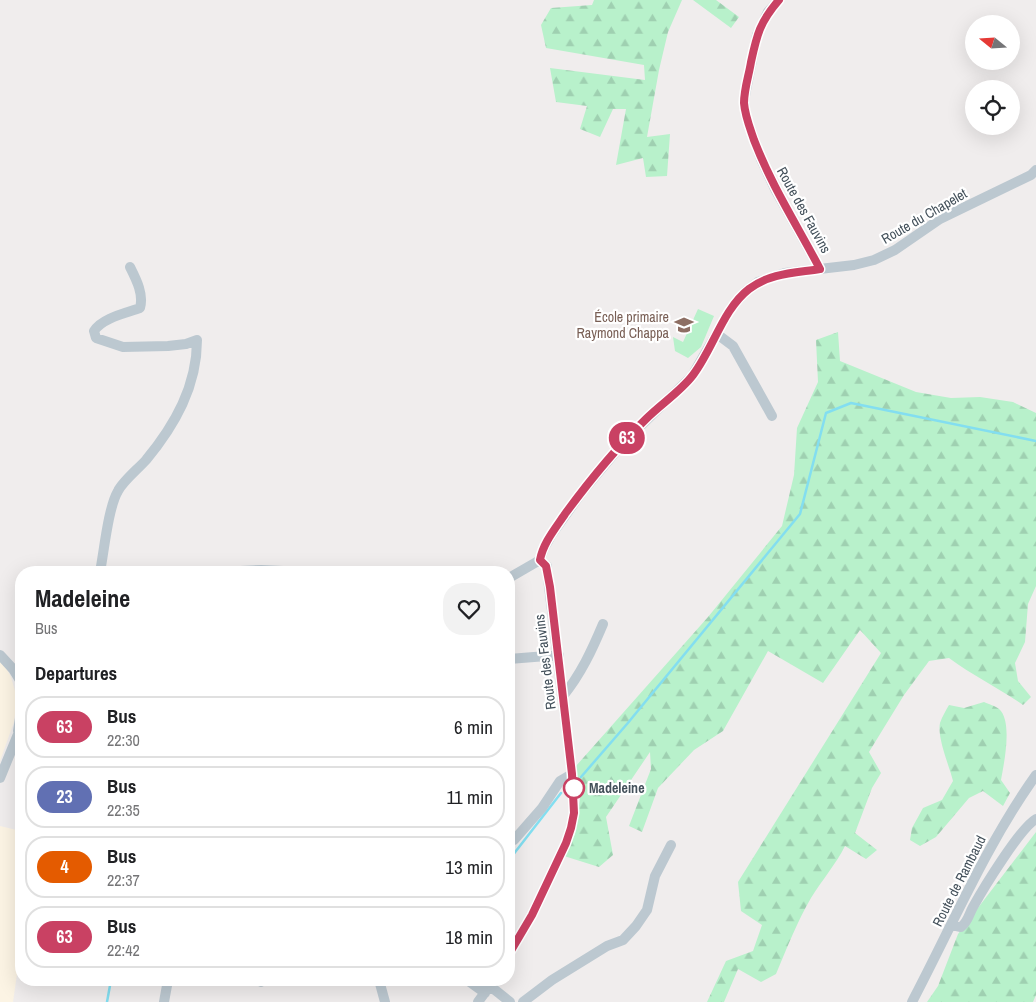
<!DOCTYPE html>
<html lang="en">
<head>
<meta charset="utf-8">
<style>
	:root { --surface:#fff; --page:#f2f2f2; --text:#202124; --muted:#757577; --line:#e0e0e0 }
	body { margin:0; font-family:"Archivo Narrow",sans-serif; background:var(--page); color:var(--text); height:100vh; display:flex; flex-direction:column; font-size:19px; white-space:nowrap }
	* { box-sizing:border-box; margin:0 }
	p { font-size:16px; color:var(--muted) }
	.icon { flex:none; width:28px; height:28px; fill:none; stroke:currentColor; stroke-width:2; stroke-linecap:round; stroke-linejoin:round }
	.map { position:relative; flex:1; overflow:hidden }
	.sheet { position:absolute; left:15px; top:566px; width:500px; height:420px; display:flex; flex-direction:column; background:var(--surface); border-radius:20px; box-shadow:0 5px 20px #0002 }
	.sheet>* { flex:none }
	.badge { padding:0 10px; border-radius:16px; font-size:18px; line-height:32px }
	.needle { width:32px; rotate:288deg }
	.tools { position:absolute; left:965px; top:15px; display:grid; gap:10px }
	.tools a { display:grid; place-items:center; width:55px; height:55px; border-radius:50%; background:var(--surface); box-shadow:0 5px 20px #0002; font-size:25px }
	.map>.badge { position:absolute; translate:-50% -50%; box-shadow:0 0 0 2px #fff }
	h2 { padding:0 20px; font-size:19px; line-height:45px }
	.round { display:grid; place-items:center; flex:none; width:52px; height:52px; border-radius:20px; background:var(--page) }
	.headline { display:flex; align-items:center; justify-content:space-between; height:85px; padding:0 20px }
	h1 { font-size:24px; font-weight:700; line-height:38px }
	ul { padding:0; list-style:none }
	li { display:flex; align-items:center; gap:15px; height:62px; margin:0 10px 8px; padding:0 10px; border:2px solid var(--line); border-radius:20px }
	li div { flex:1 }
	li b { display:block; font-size:19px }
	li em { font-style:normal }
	li .badge { min-width:55px; font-weight:700; text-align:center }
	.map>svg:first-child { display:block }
	.commercial { fill:#fcf4e4 }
	.green { fill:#b8f1cb }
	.forest { fill:url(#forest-firs) }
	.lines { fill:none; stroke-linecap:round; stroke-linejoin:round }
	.stream { stroke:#83def0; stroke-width:2.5 }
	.minor { stroke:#bcc8d0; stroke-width:10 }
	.line-casing { stroke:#fff; stroke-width:11 }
	.line { stroke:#c94163; stroke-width:8 }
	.stop-dot { fill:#fff; stroke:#c94163; stroke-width:2.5 }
	.labels { text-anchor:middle; stroke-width:4.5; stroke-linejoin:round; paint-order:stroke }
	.street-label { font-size:14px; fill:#44515b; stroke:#fff }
	.education-label { font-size:14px; fill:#785e54; stroke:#fff; text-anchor:end }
	.stop-label { font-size:14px; font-weight:bold; fill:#44515b; stroke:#fff; text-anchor:start }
</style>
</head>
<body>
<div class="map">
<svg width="1036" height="1002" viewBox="0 0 1036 1002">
	<defs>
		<pattern id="forest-firs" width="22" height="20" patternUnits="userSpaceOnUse" patternTransform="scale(1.25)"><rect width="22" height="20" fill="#b8f1cb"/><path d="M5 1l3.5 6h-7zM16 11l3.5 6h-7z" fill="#9fd0b1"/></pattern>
	</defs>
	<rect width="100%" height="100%" fill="#f0eded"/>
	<path class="commercial" d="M0,662L5,666L11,677L17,698L14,722L0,761Z
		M0,826L21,831V972L17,974L13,1002H0Z"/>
	<path class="green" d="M698,309L714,316L701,347L688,358L675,351L673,337L683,342Z"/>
	<path class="forest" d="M594,0H682L668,32L659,70L647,137L670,134L667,176L646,177L643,158L616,165L626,109H613L600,137L580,129L587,106L556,102L550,68L645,80L644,65L546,48L541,25L551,8L592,5Z
		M693,0H716L739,17L731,28Z
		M838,332L840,361L916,392L951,398L980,397L1013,402L1036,413V586L1028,604L1025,642L1015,663L1018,681L1031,697L1023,705C999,688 973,676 949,658L929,661L904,695L869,752L881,773L872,788L855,833L877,850L866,859L845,846C836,864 822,880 811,898C797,922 787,948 776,974L761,982L738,969L724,1002H707L726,961L753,951L762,925L741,911L738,882L881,653L860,630L823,683L768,651L723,731L694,750L658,788L642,832L629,826L651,769L650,752L606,817L613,855L599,867L564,856L575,834L580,799L576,766L708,617L782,526L794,475L797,428L818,382L816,340Z
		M984,702C988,704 996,706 999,709C1013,721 1004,763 1001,780L1010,793L1003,806L983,791L969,798L936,837L920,846L910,840L912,828L923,808L942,800L953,781C949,765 937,738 940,723C942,717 946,710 949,705L964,708Z
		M1036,832V995L1033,1002H927L938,986L958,934Z"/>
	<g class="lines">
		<path class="stream" d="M581,777L627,724L800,514L826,413L851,403L1036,441
			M509,860L561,793
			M107,1002L111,980"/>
		<path class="minor" d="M779,0L768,12L757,35L746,90L744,102L746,116L761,159L775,189L820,269
			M717,334L733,346L772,416
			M540,560L544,548L552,534L582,492L623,443L692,376L732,307L746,291L758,282L785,273L854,265L874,260L895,250L940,219L1031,175L1036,170
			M100,572C104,552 108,508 118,491C123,481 138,469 146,460C175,425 197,386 197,340L186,344L168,346L123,347L96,338L94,331C102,318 126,313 140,308C144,294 136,279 130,267
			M220,572L261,570L305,572
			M509,578L540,560
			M0,655L13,669L21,682
			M509,659L559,655
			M563,696C581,674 592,650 603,624
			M18,731L21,712
			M0,778L21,727
			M514,840L542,808L560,781L572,774
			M952,925L961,927C968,922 969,914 973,907C983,889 1020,828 1036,819
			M509,954L532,915L566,843L571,828L574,813L572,774L547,570V566L540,560
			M261,980V982
			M379,980L385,1002
			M467,980L485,993
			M490,986L510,1002
			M164,1002L168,980
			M478,1002L494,980
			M523,1002L552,980L607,946L623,940L636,926L647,910L655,876L671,845
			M912,1002C952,926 986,845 1036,775"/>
	</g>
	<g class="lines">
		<g class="line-casing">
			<path id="line" d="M509,954L532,915L566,843L571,828L574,813L572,774L550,587L546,566L540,560C543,543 555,529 565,514C590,480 616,448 646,419C661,404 681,391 693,375C713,349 723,309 749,289C770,273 795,273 820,269C797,225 772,187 754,140C750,128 745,116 744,103C744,89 749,75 751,62C757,34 760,22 779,0"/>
		</g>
		<use href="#line" class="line"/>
	</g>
	<defs>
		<g id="school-bare" transform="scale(1.5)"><path d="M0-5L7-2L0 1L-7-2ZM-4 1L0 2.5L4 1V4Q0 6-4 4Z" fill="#8d6e63" stroke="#fff" stroke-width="2.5" paint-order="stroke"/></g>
	</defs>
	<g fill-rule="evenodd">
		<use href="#school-bare" x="684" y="325"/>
	</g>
	<circle class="stop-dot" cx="574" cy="788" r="10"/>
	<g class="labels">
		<g class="street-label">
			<text transform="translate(804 210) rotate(61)" y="5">Route des Fauvins</text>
			<text transform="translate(924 216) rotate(-30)" y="5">Route du Chapelet</text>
			<text transform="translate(545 662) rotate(-97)" y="5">Route des Fauvins</text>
			<text transform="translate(959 881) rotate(-63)" y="5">Route de Rambaud</text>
		</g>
		<g class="education-label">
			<text x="669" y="322">École primaire<tspan x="669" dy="16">Raymond Chappa</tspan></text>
		</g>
		<g class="stop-label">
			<text x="589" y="793">Madeleine</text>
		</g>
	</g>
</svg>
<div class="tools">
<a><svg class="needle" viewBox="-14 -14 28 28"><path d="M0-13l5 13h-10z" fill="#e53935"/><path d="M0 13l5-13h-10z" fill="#757577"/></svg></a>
<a><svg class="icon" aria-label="locate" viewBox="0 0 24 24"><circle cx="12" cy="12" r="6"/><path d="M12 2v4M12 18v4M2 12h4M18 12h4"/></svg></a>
</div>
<b class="badge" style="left:627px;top:438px;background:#c94163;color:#fff">63</b>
<section class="sheet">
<div class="headline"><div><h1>Madeleine</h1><p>Bus</p></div><a class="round"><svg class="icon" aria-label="heart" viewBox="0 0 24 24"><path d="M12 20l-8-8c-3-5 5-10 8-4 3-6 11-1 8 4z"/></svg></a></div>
<h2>Departures</h2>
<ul>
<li><span class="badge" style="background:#c94163;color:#fff">63</span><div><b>Bus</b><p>22:30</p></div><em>6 min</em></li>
<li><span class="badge" style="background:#6170b3;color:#fff">23</span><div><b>Bus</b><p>22:35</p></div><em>11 min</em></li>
<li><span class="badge" style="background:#e45b00;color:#fff">4</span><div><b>Bus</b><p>22:37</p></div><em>13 min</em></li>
<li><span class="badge" style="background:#c94163;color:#fff">63</span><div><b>Bus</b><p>22:42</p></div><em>18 min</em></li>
</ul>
</section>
</div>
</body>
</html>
